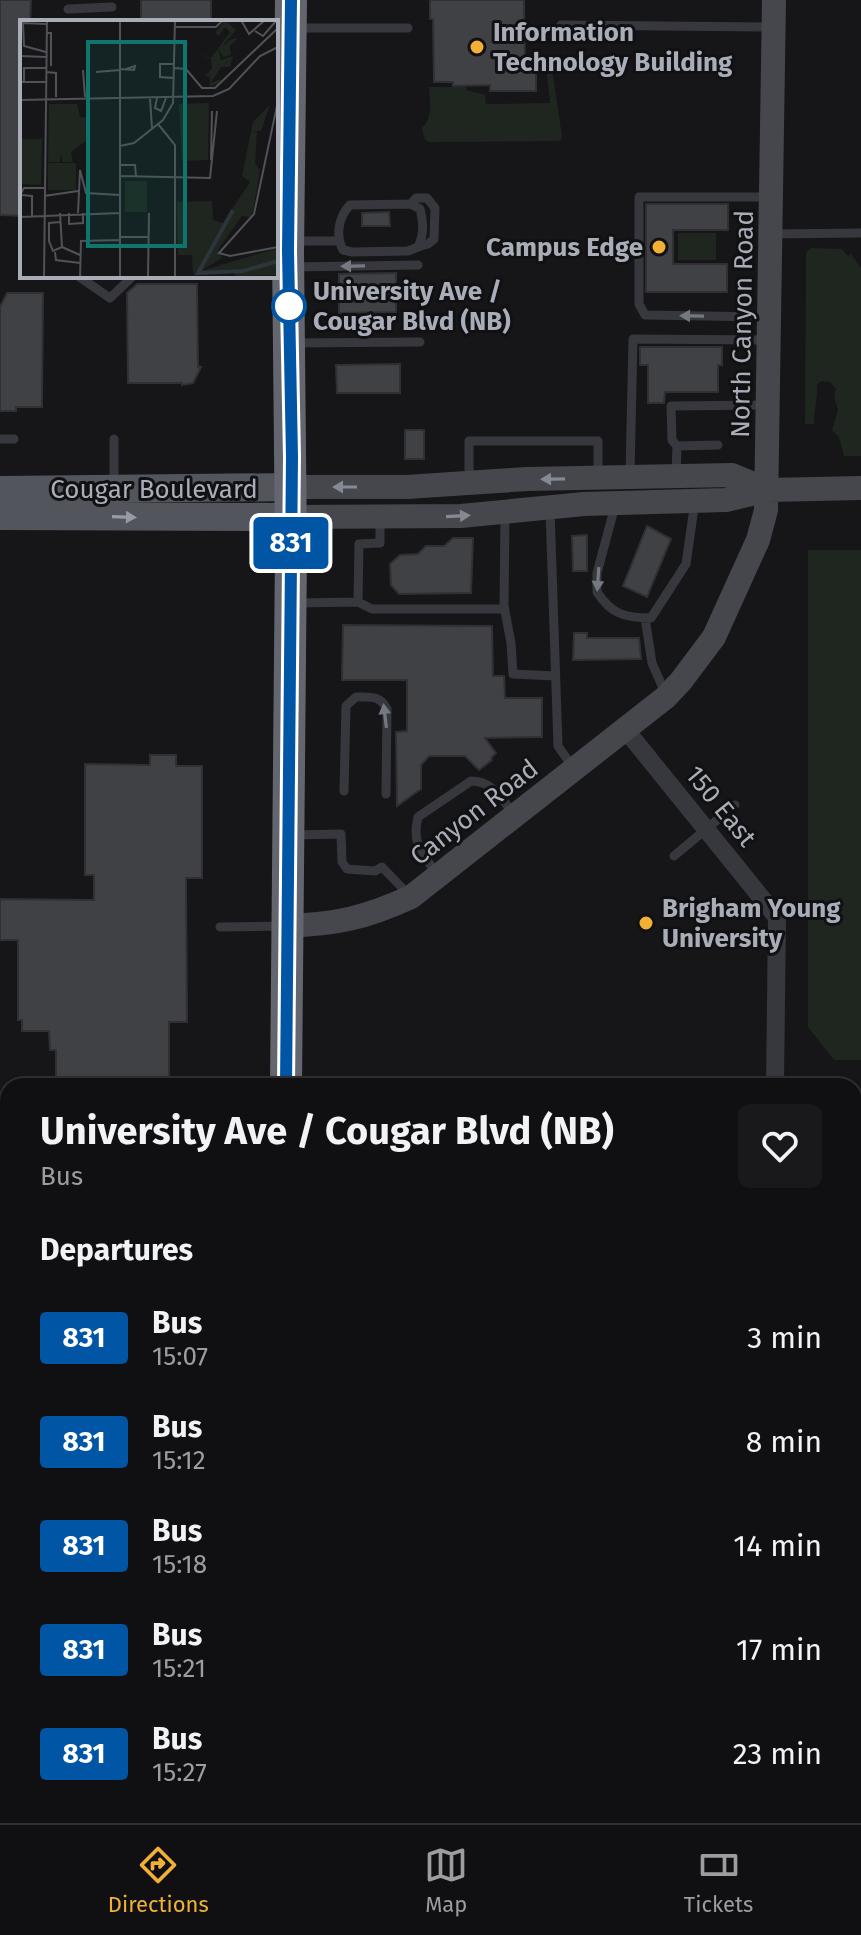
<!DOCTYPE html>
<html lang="en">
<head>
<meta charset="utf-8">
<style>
	:root { --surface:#101012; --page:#19191b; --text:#f1f3f6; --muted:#9c9d9f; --line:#303032; --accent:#f2b134 }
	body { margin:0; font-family:"Fira Sans",sans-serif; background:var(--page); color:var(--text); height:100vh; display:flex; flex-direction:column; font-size:30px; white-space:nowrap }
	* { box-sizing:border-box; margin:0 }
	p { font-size:26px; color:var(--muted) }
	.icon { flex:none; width:44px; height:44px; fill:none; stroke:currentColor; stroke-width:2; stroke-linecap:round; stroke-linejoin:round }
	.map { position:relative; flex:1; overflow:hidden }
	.drawer { position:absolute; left:0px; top:1078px; width:862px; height:746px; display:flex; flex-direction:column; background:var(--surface); border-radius:24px 24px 0 0; box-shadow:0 2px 6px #0004,0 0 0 2px var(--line) }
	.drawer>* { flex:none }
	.badge { padding:0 16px; border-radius:6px; font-size:28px; line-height:52px }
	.map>.badge { position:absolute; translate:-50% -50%; box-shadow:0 0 0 4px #fff }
	h2 { padding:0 40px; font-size:30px; line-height:72px }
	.round { display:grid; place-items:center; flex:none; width:84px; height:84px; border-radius:12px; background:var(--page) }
	.overview { display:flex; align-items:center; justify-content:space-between; height:136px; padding:0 40px }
	h1 { font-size:38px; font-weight:700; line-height:60px }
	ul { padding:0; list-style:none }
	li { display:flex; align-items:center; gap:24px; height:104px; padding:0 40px }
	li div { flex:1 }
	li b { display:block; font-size:30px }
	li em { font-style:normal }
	li .badge { min-width:88px; font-weight:700; text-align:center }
	.tabs { display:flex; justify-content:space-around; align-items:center; height:112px; border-top:2px solid var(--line); background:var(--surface); font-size:22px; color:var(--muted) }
	.tabs a { display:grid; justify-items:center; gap:4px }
	.tabs .current { color:var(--accent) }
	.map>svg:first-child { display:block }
	.green { fill:#1e261f }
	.building { fill:#404145; stroke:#303034; stroke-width:2 }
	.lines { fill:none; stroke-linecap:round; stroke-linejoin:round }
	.path { stroke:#3d3f44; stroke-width:3; stroke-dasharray:4 6; stroke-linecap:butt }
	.lane { stroke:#37383d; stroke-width:9 }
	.street { stroke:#37383d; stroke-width:18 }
	.secondary { stroke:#45474d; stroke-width:24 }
	.primary { stroke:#53555c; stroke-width:28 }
	.highway { stroke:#63666e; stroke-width:32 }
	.oneway { fill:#757881 }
	.oneway2 { fill:#858993 }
	.oneway3 { fill:#979ba6 }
	.line-casing { stroke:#fff; stroke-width:18 }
	.line { stroke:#0055a4; stroke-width:12 }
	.poi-dot { fill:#f2b134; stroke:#111113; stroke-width:3 }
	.stop-dot { fill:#fff; stroke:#0055a4; stroke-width:4 }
	.labels { text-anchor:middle; stroke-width:6; stroke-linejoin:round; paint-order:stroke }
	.poi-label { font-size:26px; font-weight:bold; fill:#a8adb8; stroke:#111113; text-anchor:start }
	.stop-label { font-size:26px; font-weight:bold; fill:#a8adb8; stroke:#111113; text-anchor:start }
	.street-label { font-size:26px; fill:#a8adb8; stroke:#111113 }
	.inset-river { fill:none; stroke:#2c353c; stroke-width:4 }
	.inset-road { fill:none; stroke:#505258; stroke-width:2 }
	.view { fill:#0f766e; fill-opacity:0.15; stroke:#0f766e; stroke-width:4 }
	.inset-edge { fill:none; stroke:#a8adb8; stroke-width:4 }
</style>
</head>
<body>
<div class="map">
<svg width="861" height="1823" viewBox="0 0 861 1823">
	<rect width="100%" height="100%" fill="#161618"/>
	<path class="green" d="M550,55L562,137L560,141L430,142L425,140L422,128C433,117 430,102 429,87H466L467,90L485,95L486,104L550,103L545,56Z
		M678,233H716V260H678Z
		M811,248L842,249L848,256L851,254L861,268V456H844L839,437L832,430L838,410L834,397L836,389L830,382L822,381L817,384C818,398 814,410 814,424H805L806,253Z
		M808,550H861V1060H834L808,1027Z
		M854,1422H861V1823H799V1816H854Z"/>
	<path class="building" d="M0,0H31L30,22H22V216L0,215Z
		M141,0H211V22H141Z
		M430,0H524L525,64H536V91H490V85L453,86V82H434L433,19H430Z
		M646,204H728V230H673V264H727V292H646Z
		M389,212L390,226H362V213Z
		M396,273V312L339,313V274Z
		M137,284H197L198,367H201L193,383L182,385V383H128L127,293Z
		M7,293H43L42,407H16V411H0V307Z
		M640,347H722V365H718V392H665L664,403H648V365H640Z
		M400,364V393H337L336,365Z
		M405,430H424V459H405Z
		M647,526L671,539L647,597L623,586Z
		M587,535V571H573L572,536Z
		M453,538H473L471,593L399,594L391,585L390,564L400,555L418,554L426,546H444Z
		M343,625L492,626L493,676H504L505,698H542V737L485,738L496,753L491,758L492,760L479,770L465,756H429L421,765V789L397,806L396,732L407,731V680H342Z
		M574,633H587V638H639L641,659L573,660Z
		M150,755H176V766H202V878H186L187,1022H169V1086H56V1050H50L49,1031H22V1020H18V940H0V899L94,900V875H85V764L150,765Z"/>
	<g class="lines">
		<path class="path" d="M854,1411H861"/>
		<path class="lane" d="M68,9L112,7
			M561,25L773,27
			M295,28H408
			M411,204L420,209C424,223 424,235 418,247L408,251L352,252L343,250C335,235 339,216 350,205Z
			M411,204L416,198H427L435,208L434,239L428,244L418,247
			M771,234L861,233
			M296,241H338
			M293,267L418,265
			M78,276L110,298L133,276
			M766,317L645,315L639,304V197H768
			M293,343L420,342
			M0,439H14
			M114,439V487
			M677,446L672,440L671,406L766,405
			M630,474L633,339L766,340
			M676,475L677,446L718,445
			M469,481V441H598V477
			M615,506L597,573V592C611,614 625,618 651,618L686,564L695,501
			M550,510L558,746L574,769
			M505,515L504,606L511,643L513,674L555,676
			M358,602L372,609H505
			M296,603L358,602L359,544L380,543V520
			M645,618L652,663L666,695
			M344,791L346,706L356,697C370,697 380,695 387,709L386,794
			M294,835L341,834L342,862L347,869L375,871L382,867L408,894
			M674,856L735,805
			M438,876C423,853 411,845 418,817L471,781C493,781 502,799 514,815
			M220,927L284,926
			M854,1214H861
			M0,1359L8,1364
			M172,1823V1816"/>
		<path class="street" d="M625,729L777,917L775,1086
			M0,1528H8
			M0,1767H8
			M538,1816V1823
			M773,1816V1823"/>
		<path class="secondary" d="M292,487H407L527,479L732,475L768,490
			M291,517L461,516L584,504L726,500L768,490L861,488
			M287,926C337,924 365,918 411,897L666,697L681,681L714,637L758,540L766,510L774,0"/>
		<path class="primary" d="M0,490L292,487
			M0,516L291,517"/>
		<path class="highway" d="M286,1086L291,549L288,251L291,0
			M285,1823V1816"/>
	</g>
	<defs><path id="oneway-solid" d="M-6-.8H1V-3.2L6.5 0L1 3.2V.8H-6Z" transform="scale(2)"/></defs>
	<g class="oneway">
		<use href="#oneway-solid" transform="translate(353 266) rotate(179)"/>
		<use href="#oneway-solid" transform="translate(692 316) rotate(-179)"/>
		<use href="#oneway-solid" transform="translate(598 579) rotate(94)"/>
		<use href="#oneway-solid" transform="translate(385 716) rotate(-97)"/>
	</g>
	<g class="oneway2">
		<use href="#oneway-solid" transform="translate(553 479) rotate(179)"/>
		<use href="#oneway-solid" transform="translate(345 487) rotate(180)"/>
		<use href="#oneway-solid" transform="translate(458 516) rotate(-3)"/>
	</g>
	<use class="oneway3" href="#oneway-solid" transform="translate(124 517) rotate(2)"/>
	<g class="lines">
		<g class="line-casing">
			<path id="line" d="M286,1086L292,457L288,251L291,0"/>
		</g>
		<use href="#line" class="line"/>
	</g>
	<g class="poi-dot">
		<circle cx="477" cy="47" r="8"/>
		<circle cx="659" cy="247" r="8"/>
		<circle cx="646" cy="923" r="8"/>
	</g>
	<circle class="stop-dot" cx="289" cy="306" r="16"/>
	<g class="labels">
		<g class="poi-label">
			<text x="493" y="41">Information<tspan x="493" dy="30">Technology Building</tspan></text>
			<text x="643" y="256" text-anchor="end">Campus Edge</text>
			<text x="662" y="917">Brigham Young<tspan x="662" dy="30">University</tspan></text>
		</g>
		<g class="stop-label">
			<text x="313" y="300">University Ave /<tspan x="313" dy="30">Cougar Blvd (NB)</tspan></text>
		</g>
		<g class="street-label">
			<text transform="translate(742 324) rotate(-89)" y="9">North Canyon Road</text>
			<text x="154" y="498">Cougar Boulevard</text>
			<text transform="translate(721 806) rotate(51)" y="9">150 East</text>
			<text transform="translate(474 812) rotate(-38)" y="9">Canyon Road</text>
		</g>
	</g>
	<g transform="translate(20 20)">
		<rect width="258" height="258" fill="#161618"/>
		<path d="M205,0L216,10L201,28L210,20L218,18L210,26L211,35L203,37L198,28L201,40L213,36L210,47H201L191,63L200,59L201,63L190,67V57L185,56L192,49L191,39L175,32L191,38L210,12L205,7L199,16L195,13ZM189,83L188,140L162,141L159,84ZM29,84H57L60,97L67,98V120L51,132L53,142H42L41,132L40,142H28ZM250,85L241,111H232L237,112L235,143L240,150L233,191L230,197L222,196L198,230L202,238L181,251L258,228V255L215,256L214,249L173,254L172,235H158L157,182L192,181L193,200L203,203L230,162L222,156L233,102ZM0,119H22L21,165L0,164ZM28,143H56V170H28ZM105,161H127V192H105Z" fill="#1e261f"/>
		<path class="inset-river" d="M213,190L178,253L223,251L258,241"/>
		<path class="inset-road" d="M221,0L229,14L245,0M155,7H196L203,0M235,11L243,16L256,1M26,13H31V46M26,32L4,26L3,3L26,4M0,36L26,37M154,48L166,49L182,68H195L258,8M100,49L114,50L115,46L106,49M63,50L65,77M26,52L36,53V77M76,52L100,50M154,58L140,57V44H154M1,62H26M4,62V48H26M137,78L135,88L141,91L146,78M130,79L132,108M0,80L193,76L209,69L240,36L258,27M258,81L234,194L199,233L210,236L258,227M138,104L155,125V258M100,126L114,123L143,100L153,83L155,0M191,140L192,91M100,145H115L116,156M100,156L190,158L197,91M0,175L4,168H24M2,175L12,176V196M24,176L58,171M40,193L42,227L60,235M49,193V204L63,203V193M58,193L60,150L66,173L100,175M0,197L100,193M40,202L29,203V221L33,231L42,227M100,217H128M35,232L36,240L60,243M100,257L146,258M128,257L129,193M24,258L27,0M60,258L61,221L100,220M100,258V0"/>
		<path class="view" d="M68,22H165V226H68Z"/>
		<rect width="258" height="258" class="inset-edge"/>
	</g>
</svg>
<b class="badge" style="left:291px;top:543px;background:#0055a4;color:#fff">831</b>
<section class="drawer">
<div class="overview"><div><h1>University Ave / Cougar Blvd (NB)</h1><p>Bus</p></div><a class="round"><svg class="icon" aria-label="heart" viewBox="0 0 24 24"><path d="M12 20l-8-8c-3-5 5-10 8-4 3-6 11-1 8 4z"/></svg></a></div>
<h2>Departures</h2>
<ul>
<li><span class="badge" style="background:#0055a4;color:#fff">831</span><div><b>Bus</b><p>15:07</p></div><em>3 min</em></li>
<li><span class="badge" style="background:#0055a4;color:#fff">831</span><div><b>Bus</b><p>15:12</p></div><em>8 min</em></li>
<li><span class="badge" style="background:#0055a4;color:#fff">831</span><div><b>Bus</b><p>15:18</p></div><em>14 min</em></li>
<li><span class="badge" style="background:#0055a4;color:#fff">831</span><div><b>Bus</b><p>15:21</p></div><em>17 min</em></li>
<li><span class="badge" style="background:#0055a4;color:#fff">831</span><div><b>Bus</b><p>15:27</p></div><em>23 min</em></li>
</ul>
</section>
</div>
<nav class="tabs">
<a class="current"><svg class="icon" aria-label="directions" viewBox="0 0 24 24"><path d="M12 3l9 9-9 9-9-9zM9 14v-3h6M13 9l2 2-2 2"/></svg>Directions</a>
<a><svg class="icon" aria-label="map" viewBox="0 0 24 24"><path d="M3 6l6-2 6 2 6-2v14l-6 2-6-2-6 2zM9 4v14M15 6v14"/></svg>Map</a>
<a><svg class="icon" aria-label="tickets" viewBox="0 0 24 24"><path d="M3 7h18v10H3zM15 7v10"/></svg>Tickets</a>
</nav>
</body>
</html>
